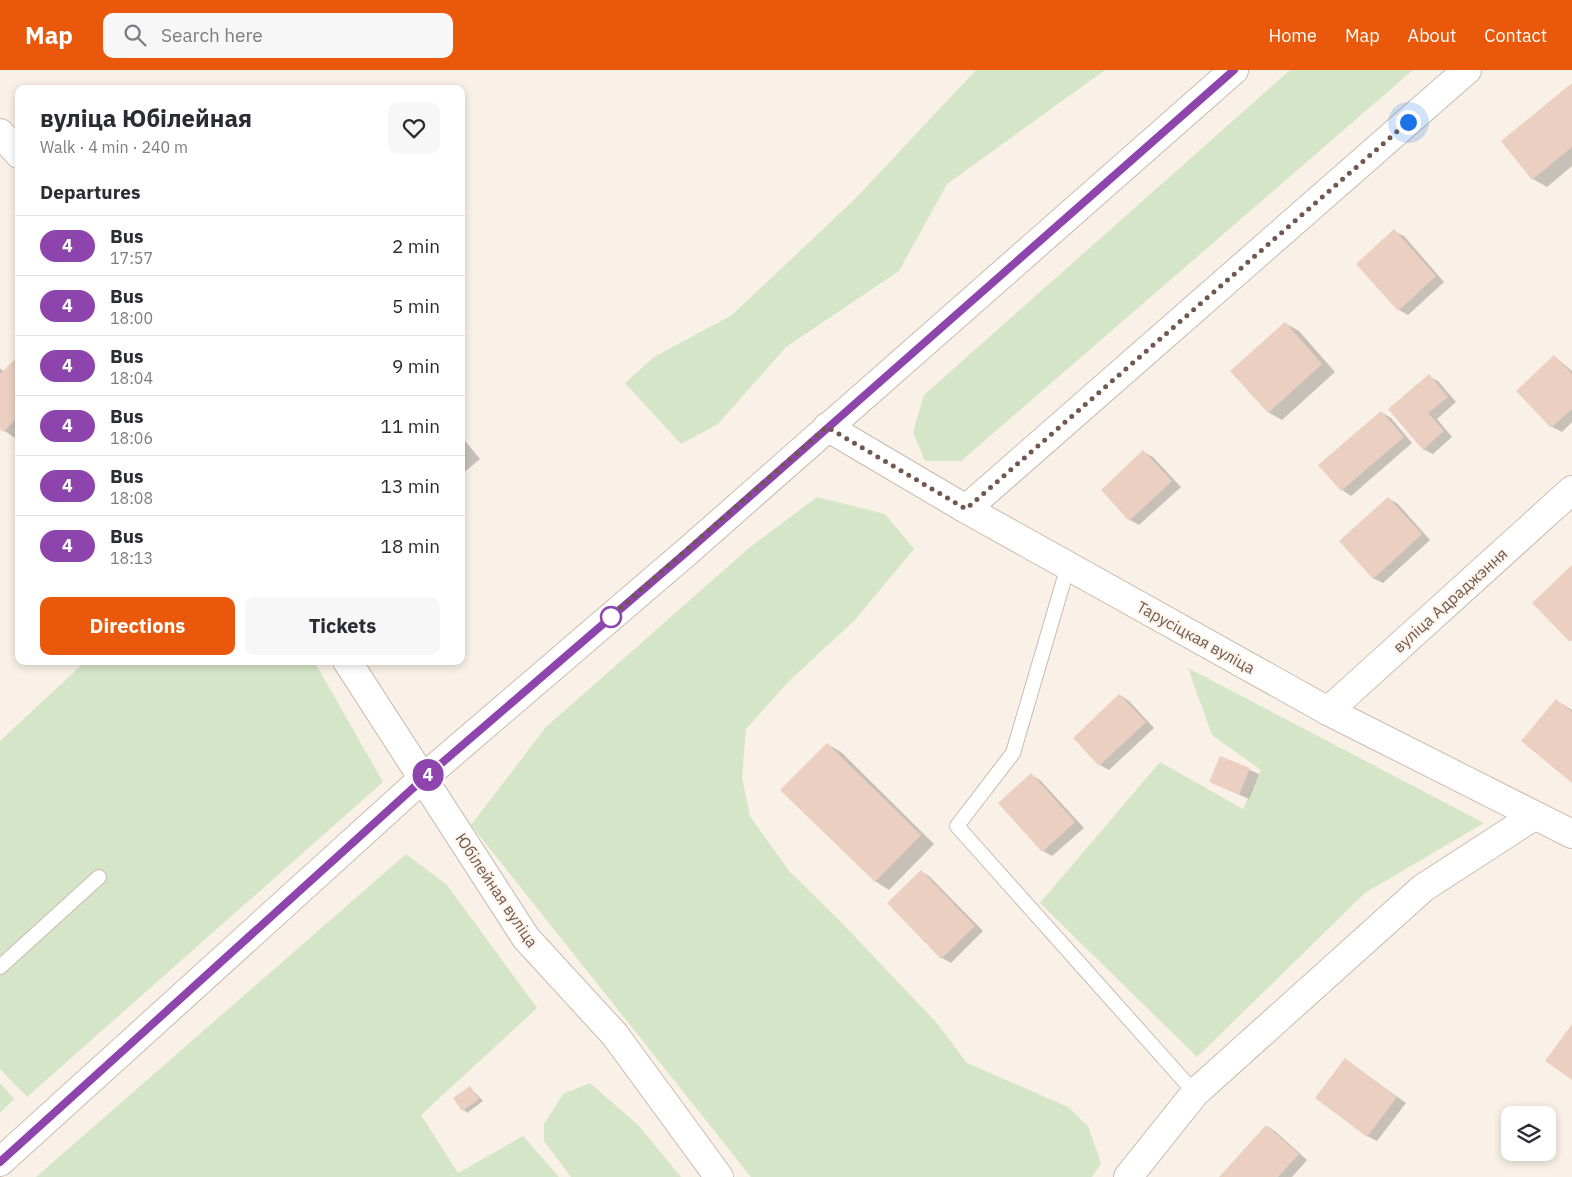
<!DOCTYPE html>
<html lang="en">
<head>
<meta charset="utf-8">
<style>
	:root { --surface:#fff; --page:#f7f7f7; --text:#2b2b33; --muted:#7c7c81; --line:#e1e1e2; --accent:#ea580c }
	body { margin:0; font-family:"IBM Plex Sans",sans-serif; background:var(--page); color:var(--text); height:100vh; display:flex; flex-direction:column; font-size:19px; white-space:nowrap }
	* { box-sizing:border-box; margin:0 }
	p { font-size:16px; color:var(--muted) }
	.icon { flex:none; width:28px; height:28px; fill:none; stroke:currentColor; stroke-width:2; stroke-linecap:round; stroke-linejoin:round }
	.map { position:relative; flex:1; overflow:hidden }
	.side { position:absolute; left:15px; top:15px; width:450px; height:580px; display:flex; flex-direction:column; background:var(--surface); border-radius:10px; box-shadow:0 2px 8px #0003 }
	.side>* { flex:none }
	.badge { padding:0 10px; border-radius:16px; font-size:18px; line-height:32px }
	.controls { position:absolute; left:1501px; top:1036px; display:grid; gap:10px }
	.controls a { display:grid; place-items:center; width:55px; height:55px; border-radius:10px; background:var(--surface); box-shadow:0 2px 8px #0003; font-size:25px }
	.you { position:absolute; width:25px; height:25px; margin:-12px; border:4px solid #fff; border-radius:50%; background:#1a73e8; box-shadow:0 0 0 8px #1a73e833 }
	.map>.badge { position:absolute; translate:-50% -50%; box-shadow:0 0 0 2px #fff }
	h2 { padding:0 25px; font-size:19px; line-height:45px }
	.round { display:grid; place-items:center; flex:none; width:52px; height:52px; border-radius:10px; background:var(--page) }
	.head { display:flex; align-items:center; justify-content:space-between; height:85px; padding:0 25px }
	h1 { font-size:24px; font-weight:800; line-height:38px }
	.button { display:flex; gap:10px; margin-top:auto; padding:10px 25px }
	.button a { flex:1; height:58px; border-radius:10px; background:var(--accent); color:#fff; font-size:20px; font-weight:800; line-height:58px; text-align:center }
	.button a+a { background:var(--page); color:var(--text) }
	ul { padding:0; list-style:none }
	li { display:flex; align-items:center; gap:15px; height:60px; padding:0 25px; border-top:1px solid var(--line) }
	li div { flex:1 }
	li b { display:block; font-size:19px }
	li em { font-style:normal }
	li .badge { min-width:55px; font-weight:700; text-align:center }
	header { display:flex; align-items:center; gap:30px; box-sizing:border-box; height:70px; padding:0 25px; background:var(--accent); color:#fff }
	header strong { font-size:24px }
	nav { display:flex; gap:28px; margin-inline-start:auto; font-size:18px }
	.search { width:350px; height:45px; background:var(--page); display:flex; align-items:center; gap:12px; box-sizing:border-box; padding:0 18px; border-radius:10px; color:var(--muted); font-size:19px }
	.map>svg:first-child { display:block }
	.green { fill:#d5e5c7 }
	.shadow { fill:#0003 }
	.building { fill:#ebd0c2 }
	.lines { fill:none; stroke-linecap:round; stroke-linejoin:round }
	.lane-casing { stroke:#cab9ae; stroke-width:16 }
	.street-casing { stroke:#cab9ae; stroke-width:30 }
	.secondary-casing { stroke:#ccb9ac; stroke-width:30 }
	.lane { stroke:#fff; stroke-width:14 }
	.street { stroke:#fff; stroke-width:28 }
	.secondary { stroke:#fff; stroke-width:28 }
	.line-casing { stroke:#fff; stroke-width:11 }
	.line { stroke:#8e44ad; stroke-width:8 }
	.walk { stroke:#70584e; stroke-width:5; stroke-dasharray:0 9 }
	.stop-dot { fill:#fff; stroke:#8e44ad; stroke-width:2.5 }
	.labels { text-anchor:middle; stroke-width:4; stroke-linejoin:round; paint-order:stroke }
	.street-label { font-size:16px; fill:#70584e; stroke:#fdf5ec }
</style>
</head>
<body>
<header>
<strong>Map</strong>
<div class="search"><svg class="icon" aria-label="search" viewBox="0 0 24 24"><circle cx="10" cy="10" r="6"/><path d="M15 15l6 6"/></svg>Search here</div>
<nav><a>Home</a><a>Map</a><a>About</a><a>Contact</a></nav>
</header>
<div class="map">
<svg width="1572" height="1107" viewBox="0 0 1572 1107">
	<rect width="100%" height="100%" fill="#f9f1e7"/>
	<path class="green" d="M976,0H1105L947,114L899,201L786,277L718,354L681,374L625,313L654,287L732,245L856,128Z
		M1290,0H1413L961,391H925L913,362L924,325Z
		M817,427L885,444L914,479L855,550L790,610L746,659L742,708L750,746L789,801L839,850L936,952L967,993L1068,1037L1088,1056L1101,1093L1092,1107H751L471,755L546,657L749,478Z
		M86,591H314L383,712L27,1027L0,999V671Z
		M1188,598L1484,753L1365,823L1197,987L1040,833L1160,692L1243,739L1261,700L1212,665Z
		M406,784L447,815L537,938L421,1045L458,1103L523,1066L559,1107H36Z
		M0,1013L14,1029L0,1043Z
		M590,1013L638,1055L681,1107H571L544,1071V1054L563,1024Z"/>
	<path class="shadow" d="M1572,15V96L1547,117L1533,109Z
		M1394,161L1404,166L1444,212L1408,245L1399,240Z
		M1285,253L1299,261L1335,302L1282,350L1268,342Z
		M1554,286L1572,301V352L1562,362L1552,357L1518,321Z
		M19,288V369L18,370L0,358V298L4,302Z
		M1429,306L1438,311L1456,332L1437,349L1452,367L1433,384L1423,379Z
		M1381,342L1391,348L1412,373L1351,426L1342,420Z
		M461,366L480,389L461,405Z
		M1144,382L1153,387L1181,417L1139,455L1130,450Z
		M1388,428L1398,434L1430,470L1383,513L1373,508Z
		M1120,625L1129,631L1154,658L1109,700L1100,695Z
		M1556,630L1572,640V711Z
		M827,674L841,682L934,774L889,820L875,811Z
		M1221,687L1259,704L1249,729L1211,712Z
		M1031,705L1040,710L1084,758L1052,786L1043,781Z
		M921,801L930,807L983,861L951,893L942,888Z
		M1345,989L1406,1033L1377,1071L1367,1066Z
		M470,1017L483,1031L467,1043L454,1029Z
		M1267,1056L1276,1062L1307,1090L1292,1107H1221Z"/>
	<path class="building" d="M1572,13V77L1532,110L1501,71Z
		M1394,159L1436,206L1398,241L1356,194Z
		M1285,252L1322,294L1268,343L1230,301Z
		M19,285V346L3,362L0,359V304Z
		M1554,285L1572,304V339L1551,358L1516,321Z
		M1429,304L1448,327L1428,343L1444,361L1423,380L1388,339Z
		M1381,341L1404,367L1341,421L1318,395Z
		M1143,380L1172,411L1129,451L1101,420Z
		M1388,427L1422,464L1373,509L1339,471Z
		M1572,495V570L1570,572L1532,533Z
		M1119,624L1146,652L1099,696L1073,668Z
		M1556,629L1572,642V713L1521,671Z
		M827,673L921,765L875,812L780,720Z
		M1220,686L1250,698L1239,725L1209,712Z
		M1031,703L1075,752L1042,782L998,733Z
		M921,800L975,856L941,889L887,833Z
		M1572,954V1010L1545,991Z
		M1345,988L1397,1027L1367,1067L1315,1028Z
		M470,1016L479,1029L462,1041L453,1028Z
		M1266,1055L1299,1084L1278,1107H1219Z"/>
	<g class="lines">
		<g class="lane-casing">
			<path id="lane" d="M1068,496L1013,683L957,756L1195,1023
				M0,897L99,807"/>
		</g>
		<g class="street-casing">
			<path id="street" d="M0,63L19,84
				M966,439L1467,0
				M347,591L526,868L615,965L719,1107
				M1328,641L1572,420
				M1128,1107L1195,1023L1423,818L1534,746"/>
		</g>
		<g class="secondary-casing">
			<path id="secondary" d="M827,357L966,439L1328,641L1572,764
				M0,1092L422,709L689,480L1234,0"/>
		</g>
		<use href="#lane" class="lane"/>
		<use href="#street" class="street"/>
		<use href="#secondary" class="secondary"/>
	</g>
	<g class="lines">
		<g class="line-casing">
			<path id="line" d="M0,1092L422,710L689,480L1234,0"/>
		</g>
		<use href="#line" class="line"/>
		<path class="walk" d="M611,547L609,548L827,357L966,439L1408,52"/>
	</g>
	<circle class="stop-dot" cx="611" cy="547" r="10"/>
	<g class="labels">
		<g class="street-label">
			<text transform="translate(1450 530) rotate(-42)" y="6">вуліца Адраджэння</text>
			<text transform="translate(1196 567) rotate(29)" y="6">Тарусіцкая вуліца</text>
			<text transform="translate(497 820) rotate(56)" y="6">Юбілейная вуліца</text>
		</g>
	</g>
</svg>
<div class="controls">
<a><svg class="icon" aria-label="layers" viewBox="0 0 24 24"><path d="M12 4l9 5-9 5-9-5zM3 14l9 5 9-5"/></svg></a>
</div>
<div class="you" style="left:1408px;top:52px"></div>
<b class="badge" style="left:428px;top:705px;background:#8e44ad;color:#fff">4</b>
<section class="side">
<div class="head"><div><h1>вуліца Юбілейная</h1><p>Walk · 4 min · 240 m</p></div><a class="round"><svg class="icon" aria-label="heart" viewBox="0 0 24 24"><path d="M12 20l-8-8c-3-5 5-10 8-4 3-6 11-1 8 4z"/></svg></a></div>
<h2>Departures</h2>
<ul>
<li><span class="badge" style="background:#8e44ad;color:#fff">4</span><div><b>Bus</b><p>17:57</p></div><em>2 min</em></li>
<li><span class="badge" style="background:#8e44ad;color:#fff">4</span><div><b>Bus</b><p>18:00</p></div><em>5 min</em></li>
<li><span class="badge" style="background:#8e44ad;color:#fff">4</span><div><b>Bus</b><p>18:04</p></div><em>9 min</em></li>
<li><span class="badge" style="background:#8e44ad;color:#fff">4</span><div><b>Bus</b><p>18:06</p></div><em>11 min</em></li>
<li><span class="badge" style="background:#8e44ad;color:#fff">4</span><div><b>Bus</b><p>18:08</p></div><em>13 min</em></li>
<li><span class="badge" style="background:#8e44ad;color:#fff">4</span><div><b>Bus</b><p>18:13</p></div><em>18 min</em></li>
</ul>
<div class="button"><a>Directions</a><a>Tickets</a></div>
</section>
</div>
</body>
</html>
